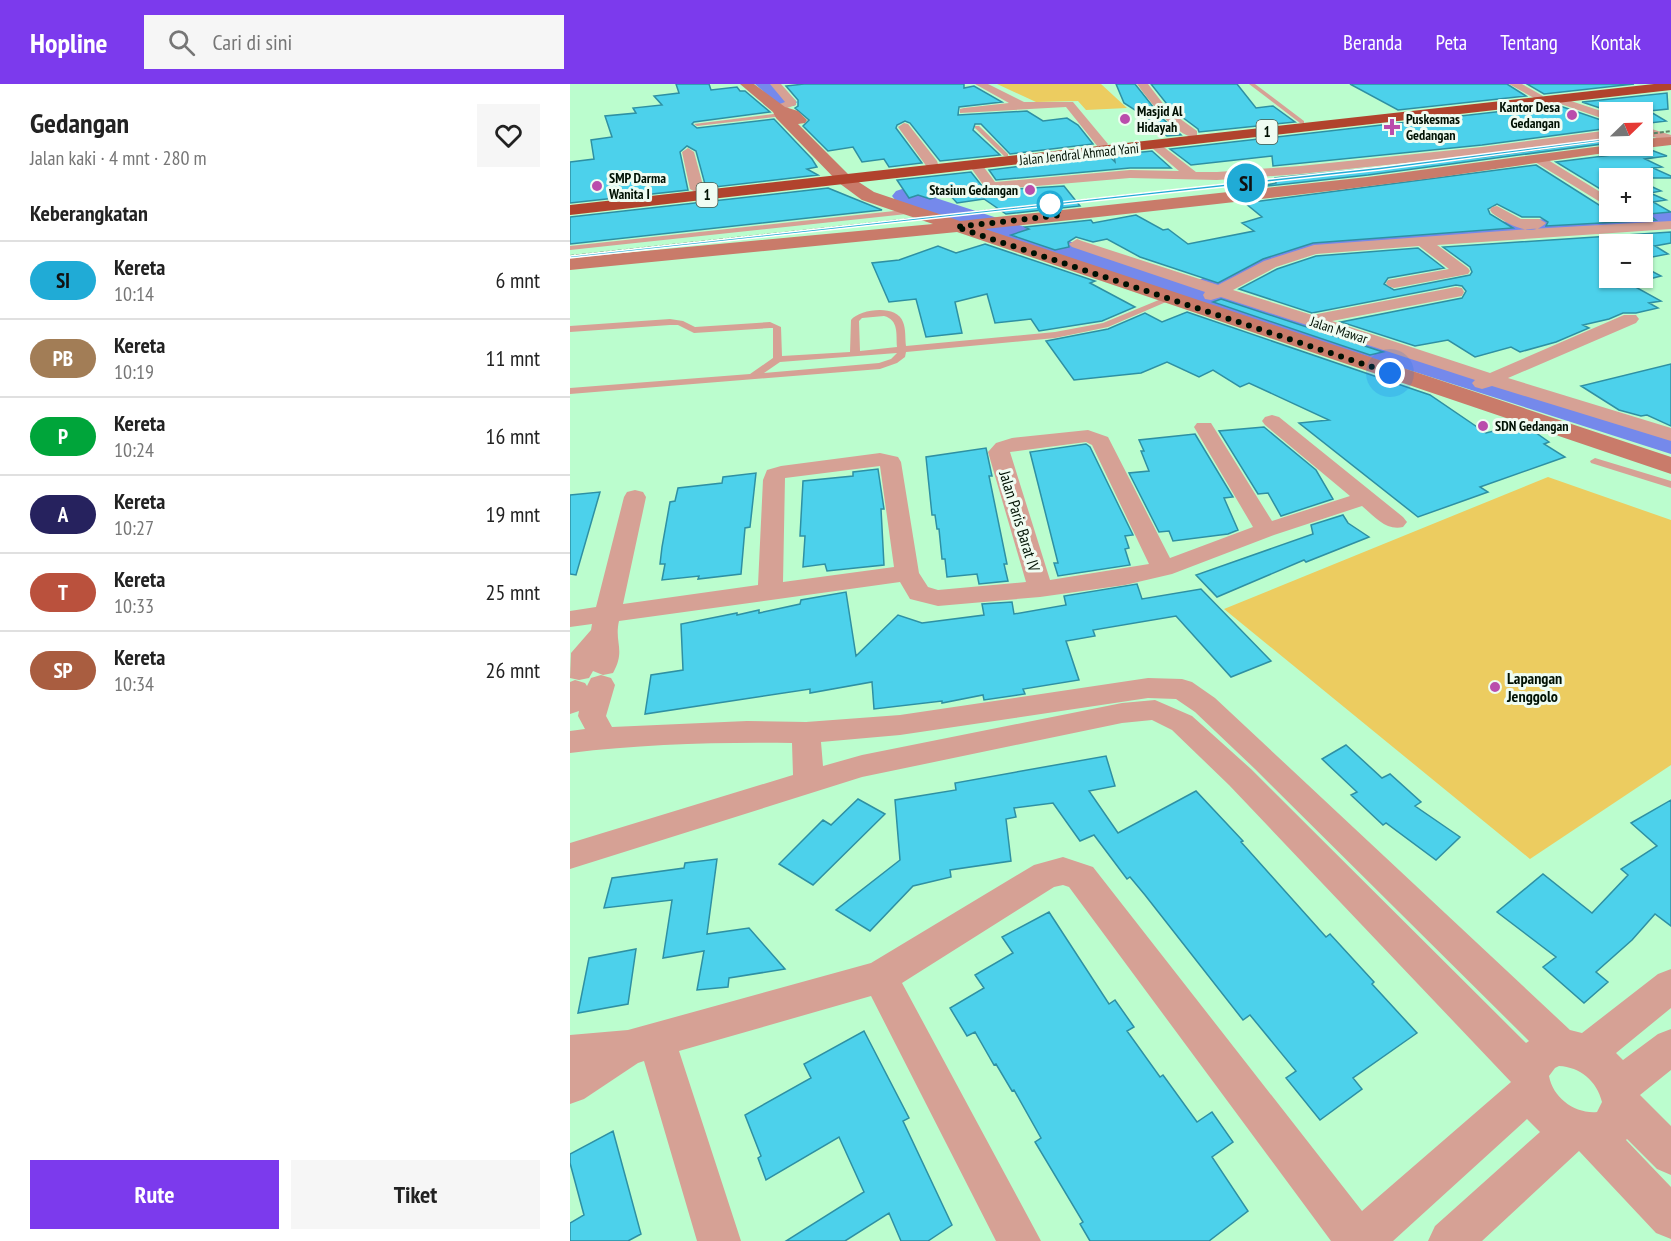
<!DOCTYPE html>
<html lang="id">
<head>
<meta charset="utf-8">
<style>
	:root { --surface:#fff; --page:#f6f6f6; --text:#222; --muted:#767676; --line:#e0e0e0; --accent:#7c3aed }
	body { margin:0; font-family:"PT Sans Narrow",sans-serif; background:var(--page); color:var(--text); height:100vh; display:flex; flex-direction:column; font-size:22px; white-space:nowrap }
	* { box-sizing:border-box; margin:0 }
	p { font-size:20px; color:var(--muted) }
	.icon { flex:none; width:33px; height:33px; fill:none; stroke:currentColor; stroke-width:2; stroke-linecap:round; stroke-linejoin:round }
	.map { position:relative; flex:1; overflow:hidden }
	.side { display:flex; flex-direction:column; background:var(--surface); width:570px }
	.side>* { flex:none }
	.badge { padding:0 12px; border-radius:20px; font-size:21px; line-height:39px }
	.needle { width:39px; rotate:67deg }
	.tools { position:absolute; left:1029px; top:18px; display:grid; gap:12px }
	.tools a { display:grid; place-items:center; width:54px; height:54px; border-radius:0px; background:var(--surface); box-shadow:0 2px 4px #0004; font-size:30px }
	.you { position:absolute; width:30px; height:30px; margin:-15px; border:4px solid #fff; border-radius:50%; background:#1a73e8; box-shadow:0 0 0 9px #1a73e833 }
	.map>.badge { position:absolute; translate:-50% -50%; box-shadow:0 0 0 3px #fff }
	h2 { padding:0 30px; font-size:22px; line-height:54px }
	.round { display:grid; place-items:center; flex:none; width:63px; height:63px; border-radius:0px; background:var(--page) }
	.overview { display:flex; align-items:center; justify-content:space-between; height:102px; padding:0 30px }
	h1 { font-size:28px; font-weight:800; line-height:45px }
	.button { display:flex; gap:12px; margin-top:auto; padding:12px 30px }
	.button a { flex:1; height:69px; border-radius:0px; background:var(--accent); color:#fff; font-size:24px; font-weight:800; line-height:69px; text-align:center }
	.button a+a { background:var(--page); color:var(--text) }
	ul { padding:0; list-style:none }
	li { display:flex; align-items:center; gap:18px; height:78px; padding:0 30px; border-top:2px solid var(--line) }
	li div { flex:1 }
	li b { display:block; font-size:22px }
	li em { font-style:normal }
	li .badge { min-width:66px; font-weight:700; text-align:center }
	header { display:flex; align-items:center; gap:36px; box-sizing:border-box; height:84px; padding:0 30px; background:var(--accent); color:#fff }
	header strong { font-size:28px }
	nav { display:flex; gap:33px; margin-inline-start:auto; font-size:21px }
	.search { width:420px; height:54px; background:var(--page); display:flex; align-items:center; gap:15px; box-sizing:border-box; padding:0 21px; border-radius:0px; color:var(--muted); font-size:22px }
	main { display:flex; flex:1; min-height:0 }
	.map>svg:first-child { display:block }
	.green { fill:#eccc60 }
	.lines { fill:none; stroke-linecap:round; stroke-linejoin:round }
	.river { fill:#7589eb; fill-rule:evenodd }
	.building { fill:#4cd1eb; stroke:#2e90a3; stroke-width:1.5 }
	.lane { fill:#d6a195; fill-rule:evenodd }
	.street { fill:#d6a195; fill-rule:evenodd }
	.secondary { fill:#c97b6a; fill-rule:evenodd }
	.highway { fill:#b1432d; fill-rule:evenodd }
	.rail { stroke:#5d8668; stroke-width:2; stroke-dasharray:4 2; stroke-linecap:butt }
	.line { fill:#20abd6; stroke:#fff; stroke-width:1.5 }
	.walk { stroke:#001103; stroke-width:6; stroke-dasharray:0 10.8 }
	.poi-dot { fill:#ba4dac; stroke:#effcf2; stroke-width:2 }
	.stop-dot { fill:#fff; stroke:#20abd6; stroke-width:3 }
	.labels { text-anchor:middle; stroke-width:6; stroke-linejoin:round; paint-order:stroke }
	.far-poi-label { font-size:14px; font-weight:bold; fill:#001103; stroke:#effcf2; text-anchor:start }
	.far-street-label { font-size:14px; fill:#001103; stroke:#effcf2 }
	.shield { fill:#effcf2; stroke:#48584b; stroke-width:1.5 }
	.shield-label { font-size:15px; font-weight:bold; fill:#001103 }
	.street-label { font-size:16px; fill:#001103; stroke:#effcf2 }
	.poi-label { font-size:16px; font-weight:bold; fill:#001103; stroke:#effcf2; text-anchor:start }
</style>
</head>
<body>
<header>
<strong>Hopline</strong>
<div class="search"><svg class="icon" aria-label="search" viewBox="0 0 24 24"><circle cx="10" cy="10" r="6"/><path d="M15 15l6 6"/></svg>Cari di sini</div>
<nav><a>Beranda</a><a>Peta</a><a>Tentang</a><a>Kontak</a></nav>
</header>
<main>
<section class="side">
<div class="overview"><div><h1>Gedangan</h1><p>Jalan kaki · 4 mnt · 280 m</p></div><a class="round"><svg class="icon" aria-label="heart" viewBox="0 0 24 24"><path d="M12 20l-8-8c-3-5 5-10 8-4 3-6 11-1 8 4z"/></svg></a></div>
<h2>Keberangkatan</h2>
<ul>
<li><span class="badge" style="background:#20abd6;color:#111">SI</span><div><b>Kereta</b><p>10:14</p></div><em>6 mnt</em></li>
<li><span class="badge" style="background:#a27d56;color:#fff">PB</span><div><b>Kereta</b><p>10:19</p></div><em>11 mnt</em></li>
<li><span class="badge" style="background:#00a53a;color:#fff">P</span><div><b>Kereta</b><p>10:24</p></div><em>16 mnt</em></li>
<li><span class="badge" style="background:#26225e;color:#fff">A</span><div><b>Kereta</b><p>10:27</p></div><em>19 mnt</em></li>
<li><span class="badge" style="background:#ba513d;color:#fff">T</span><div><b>Kereta</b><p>10:33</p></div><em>25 mnt</em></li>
<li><span class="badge" style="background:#a95d40;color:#fff">SP</span><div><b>Kereta</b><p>10:34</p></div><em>26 mnt</em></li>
</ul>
<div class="button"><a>Rute</a><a>Tiket</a></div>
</section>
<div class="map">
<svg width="1101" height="1157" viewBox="0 0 1101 1157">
	<rect width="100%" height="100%" fill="#bbfdce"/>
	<path class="green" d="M427,0H531L557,24L516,26L508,17L466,18Z
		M978,393L1101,436V681L960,775L654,525Z"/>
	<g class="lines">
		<path class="river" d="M185,0H207L227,18L224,22H210Z
			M335,104L625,198L683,169L751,152L942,137L1101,128V144L942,153L752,168L703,181L651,206L1101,347V370L614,214L326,117L322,112L326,107Z"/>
	</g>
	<path class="building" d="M106,0H139L141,6L167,3L170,7H175L200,28L124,38L122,40L127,44L204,35L242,75L247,83L237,85L248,91L136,104L126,67L117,62L110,68L118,106L0,119V78L24,75L21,56L42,53L35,32L66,29L63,24L92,21L84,12L109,9Z
		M234,0H394V4L404,2L432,18L389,23L388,31L457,27L473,37L497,34L508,41L523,60L440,70L411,40H405L403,46L430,71L370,77L340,39L335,37L327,41L326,44L352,79L319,83L314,75L292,78L283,63L258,67L233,42L239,36L225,24L228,22V16L216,2Z
		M546,0H565L592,34L611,51L597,52L584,43L590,42L554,19Z
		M581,0H667L686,24L703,22L725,38L629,48L628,45L600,24Z
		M780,0H937L956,12L828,26Z
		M957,0H1064L974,10Z
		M1097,9L1098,25L1079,27L1096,37L1072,40V28H1042L1012,18Z
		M987,21L1040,39V44L912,61L703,82L702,72L621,81L600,65Z
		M1040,56V59L798,91L688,103L706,99L705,94L912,73Z
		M1081,66L1097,72L1075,75L1092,83L1083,84L1101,92V94H1040V111L986,78Z
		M582,67L601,84H560L426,96L419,86L539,72L545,78L544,71Z
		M966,81L1040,128H1072V98L1091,107L1080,109L1096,116L1083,118L1101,128L1078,130L1086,136L976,142L978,138L970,133H952L927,120L918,125L920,130L943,144L743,159L693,175L648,199L570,173L537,155L523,158L506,153L498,158L499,163L485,166L441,151L459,145L455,143L521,136L523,139L566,131L593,146L598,145L618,160L684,147L672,139L692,133L675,119Z
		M401,88L416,107L494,102L510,122L436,130L414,115L387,119L378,109L360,115L348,111L339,114L327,96Z
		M258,104L312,126L0,160V133Z
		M1101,148V159L1085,162L1098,170L1077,174L1079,175L1072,176V160H1040V194H1072V182L1091,192L1060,200L1091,217L1079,219L1088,224L1066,229H1053L1039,235L1013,241L1019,244L986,258L950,268L941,263L905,273L878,256L845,262L771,238L892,214L896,207L892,202L886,201L742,229L669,205L707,185L746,172L848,164L874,184L818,194L814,200L824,206L900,191L902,188L900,183L873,163Z
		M415,160L525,197L520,199L565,223L532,237L469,247L461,235L425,239L417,210L385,218L392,249L356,253L346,215L319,218L302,179L329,176L368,162L386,169Z
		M651,215L813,268L800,271L643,218Z
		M617,228L860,311L916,349L948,341L959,344L979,358L974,360L995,373L910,403L918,408L848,433L729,339L759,336L679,299L670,303L643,286L629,293L597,278L571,289L504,296L476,257L538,245L575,229L592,238Z
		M1101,280V342L1077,331L1071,332L1049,326L1011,302Z
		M694,343L746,386L763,415L711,432L698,409L688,410L649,347Z
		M625,350L663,413L654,414L668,446L658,450L603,457L599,447L589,448L559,389L579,387L571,367H574L569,356Z
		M516,360L520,363L563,451L555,452L559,464L555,465L560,481L488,492L484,479H488L460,368Z
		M416,364L422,392H419L437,480H434L438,497L409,500L407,490L377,493L375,475H372L369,445H367L365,431H362L356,373Z
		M308,385L314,425H311L314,481L257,487L255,480L233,483L235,452H230L233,397L283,392V388Z
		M186,389L180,443L175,444L171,490L128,495L129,492L92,496L95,480H90L92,463L100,418L105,417L108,404L152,399L153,393Z
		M30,408L6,491L0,490V411Z
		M773,431L778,439L799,453L736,478L734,476L647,513L626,491L743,450L741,441Z
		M567,500L572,515L631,505L701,577L661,593L606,532L523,546L525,552L496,557L509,596L453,605L455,610L414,616L413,611L372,619V617L304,625L302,598L240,609V605L75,630L81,591L113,586L111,540L167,529V531L189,526V529L230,520L231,516L276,508L286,572L328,531L352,539L414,531L412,520L442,518L444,530L496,521L494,512Z
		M776,661L812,694L820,690L851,718L845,722L890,753L866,776L816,739L813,741L781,711L787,708L752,675Z
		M536,672L545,702L519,707L548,749L626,707L673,757L671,758L756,853L760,850L804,898L802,900L847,949L783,994L792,1005L750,1036L716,994L726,987L680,931L673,936L575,811L560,793L557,795L524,751L510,757L483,719L444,724L446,733L436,735L441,777L380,786L381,793L343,802L300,847L266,826L330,776L325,716L386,706L385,699Z
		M288,715L315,730L243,801L209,780L253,736L261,741Z
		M1101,716V842L1085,830L1062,856L1026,888L1038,898L1014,919L973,883L986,873L927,828L973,790L1022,829L1058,791L1051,785L1087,762L1061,739Z
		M147,775L137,850L179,844L215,885L159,894L158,903L127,906L134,867L93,874L102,816L34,824L42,794L114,784L115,779Z
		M479,828L539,920L545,916L564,943L557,947L590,993L593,991L627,1038L642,1028L663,1058L642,1073L678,1127L639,1157H520L510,1140L513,1138L465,1058L471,1054L444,1006L442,1007L426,980L424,981L405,948L397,952L380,924L414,904L405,891L443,869L432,853Z
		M66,865L58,920L8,929L19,874Z
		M294,947L339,1034L333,1037L382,1141L358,1157H331L319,1129L275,1157H216L294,1108L269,1053L196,1096L188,1074L191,1072L175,1031L241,994L234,980Z
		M43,1047L71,1150L58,1157H0V1139L14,1131L0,1079V1070Z"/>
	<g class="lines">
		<path class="lane" d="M679,0H685L734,37V39H730Z
			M211,29L213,32L127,42L124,40Z
			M405,42H409L438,70V72H434L405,44Z
			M343,125H346V129L0,166V162Z
			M596,213L603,215L538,243L485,254L336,268L335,273L327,279L310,285L0,310V304L180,290L203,274V244H200L124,249L108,241H100L0,248V242L100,235L113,237L125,243L200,238L211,243L212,272L280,268L281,236C290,225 327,220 333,238C336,245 335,255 336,262L485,248L533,239ZM314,232C329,236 326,250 327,263L290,267L289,237L292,234ZM327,269L321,275L309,279L194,289L210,278Z
			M1025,374L1101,397V404L1021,379L1020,377Z"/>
		<path class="street" d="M200,0H211L226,17V21L208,27L204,26V22L215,18Z
			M405,0H418L454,18H503L538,60L536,63H528L496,23L390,29V25L394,24L439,19Z
			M567,0H578L598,26L627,47V53C608,56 577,14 567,0Z
			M939,0H952L973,12L972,14H964Z
			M986,12L1040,30V37L982,17L980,15Z
			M334,39L338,40L367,77L368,80L367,83H357L328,43Z
			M1072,42L1101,51V59L1072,49Z
			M1040,46V54L912,71L730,90L647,96L560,94L421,106L416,105L399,81L400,78H410L425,98L560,86L609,87L582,64L580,61L582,58L586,57L626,88H647L730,82L912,63Z
			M118,64L124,68L134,105L132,108L127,109L120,105L112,68Z
			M970,71L1040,114V124L965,78L964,75L965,72Z
			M927,122L951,135H969L976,139C961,155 936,139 922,129L920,126L922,123Z
			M1101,137V145L867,161L898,184L900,187L898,190L824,204L818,202L816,199L818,196L879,185L849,162L746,170L706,183L663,206L742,231L886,203L892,204L894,208L892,212L762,237L920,289L1054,231H1066L1069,235L1066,239L938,294L1101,344V357L922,302L912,305L905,303L902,299L905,296L651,213L641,216L635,215L633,211L635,208L502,163L499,160L507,155L512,157L648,201L694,177L744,161L960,145Z
			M702,331L709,333L833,433L837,438L833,443C816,447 805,433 792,422L704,451L602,490L555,501L470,513L368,522L340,515L330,498L49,537C44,559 56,566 43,589L33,591L23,587L19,594L9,596L0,594L1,569L21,546L22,540L0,543V527L26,523L54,413L57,408L65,406L73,408L76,413L53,520L188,501L193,396L197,386L211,382L310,369L328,373L331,378L349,489L358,503L368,506L456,498L418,368L426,359L442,354L518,346L538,353L600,474L683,443L624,343L627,339H641L702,437L780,412L695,341L692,337L695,333ZM516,358L522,361L579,480L480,496L440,368ZM310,382L324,483L213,498L215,394Z
			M31,591L41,594L45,601L36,632L42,643L177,637L236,638L330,631L578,594L612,595L622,598L645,614L1000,946L1012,949L1088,890L1101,885V924L1046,969L1053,976L1088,950L1101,945V986L1070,1011L1101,1042V1091L1087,1085L1057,1055L1056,1056L1101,1103V1155L1086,1149L1009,1067L912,1157H858L865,1142L970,1048L957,1035L823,1157H761L499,803L493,801L484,803L332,899L471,1157H426L301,912L109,967L171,1157H127L74,977L68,979L14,1015L0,1020V951L58,946L301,879L464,781L493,773L523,783L792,1127L941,998L659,701L602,646L582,636L552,639L292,693L0,785V759L223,691L222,659C148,658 73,660 0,669V647L15,645L8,632L9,627L0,630V598L5,596L15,599L17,602L21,594ZM578,614L606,615L625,628L685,685L959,957L956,959L681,685L622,632L585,616L552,619L292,671L253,682L251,658L330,651ZM989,982C1010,983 1027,997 1032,1018L1027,1028C1005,1030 983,1014 979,992L985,984Z"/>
		<path class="secondary" d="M170,0H184L215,23L228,27L237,36L235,39L228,40L281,93L304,108L390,137L798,93L1040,61L1072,62V55L1101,53V61C1015,70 927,86 840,97C699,115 557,130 415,145L1101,373V390L387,148L0,186V174L363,140L292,116L269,99L206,34L203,28Z"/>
		<path class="highway" d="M1084,0H1101V6L0,131V121Z"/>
		<path class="rail" d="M1072,51L1101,47
			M0,172L810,84L1040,55"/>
	</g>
	<path class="line" d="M1040,54L1041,56L810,86L0,174V172L810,83Z"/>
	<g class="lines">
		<path class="walk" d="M480,120L492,131L386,143L820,289"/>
	</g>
	<g class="poi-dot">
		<circle cx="1002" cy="31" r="6"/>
		<circle cx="555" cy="35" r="6"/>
		<path d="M819 34h6v6h6v6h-6v6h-6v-6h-6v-6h6z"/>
		<circle cx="27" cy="102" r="6"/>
		<circle cx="460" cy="106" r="6"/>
		<circle cx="913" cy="342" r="6"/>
		<circle cx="925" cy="603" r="6"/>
	</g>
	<circle class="stop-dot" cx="480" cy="120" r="12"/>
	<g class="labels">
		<g class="far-poi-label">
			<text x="990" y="28" text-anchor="end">Kantor Desa<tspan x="990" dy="16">Gedangan</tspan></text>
			<text x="567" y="32">Masjid Al<tspan x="567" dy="16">Hidayah</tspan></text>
			<text x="836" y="40">Puskesmas<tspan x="836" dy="16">Gedangan</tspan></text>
			<text x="39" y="99">SMP Darma<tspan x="39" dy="16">Wanita I</tspan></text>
			<text x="448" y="111" text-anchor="end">Stasiun Gedangan</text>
			<text x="925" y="347">SDN Gedangan</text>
		</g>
		<g class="far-street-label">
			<text transform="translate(509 70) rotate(-6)" y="5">Jalan Jendral Ahmad Yani</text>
			<text transform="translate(769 246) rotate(18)" y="5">Jalan Mawar</text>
		</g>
		<g class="shield">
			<rect x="686.5" y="36" width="21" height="24" rx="4.5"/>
			<rect x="126.5" y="99" width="21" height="24" rx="4.5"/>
		</g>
		<g class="shield-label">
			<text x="697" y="53">1</text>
			<text x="137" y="116">1</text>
		</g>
		<g class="street-label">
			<text transform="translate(450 437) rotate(73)" y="6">Jalan Paris Barat IV</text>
		</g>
		<g class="poi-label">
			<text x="937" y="600">Lapangan<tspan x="937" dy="18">Jenggolo</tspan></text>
		</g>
	</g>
</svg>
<div class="tools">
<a><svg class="needle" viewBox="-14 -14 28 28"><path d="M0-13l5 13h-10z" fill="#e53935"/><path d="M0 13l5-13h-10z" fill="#767676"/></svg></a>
<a>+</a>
<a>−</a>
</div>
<div class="you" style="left:820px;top:289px"></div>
<b class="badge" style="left:676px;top:99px;background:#20abd6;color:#111">SI</b>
</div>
</main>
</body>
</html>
